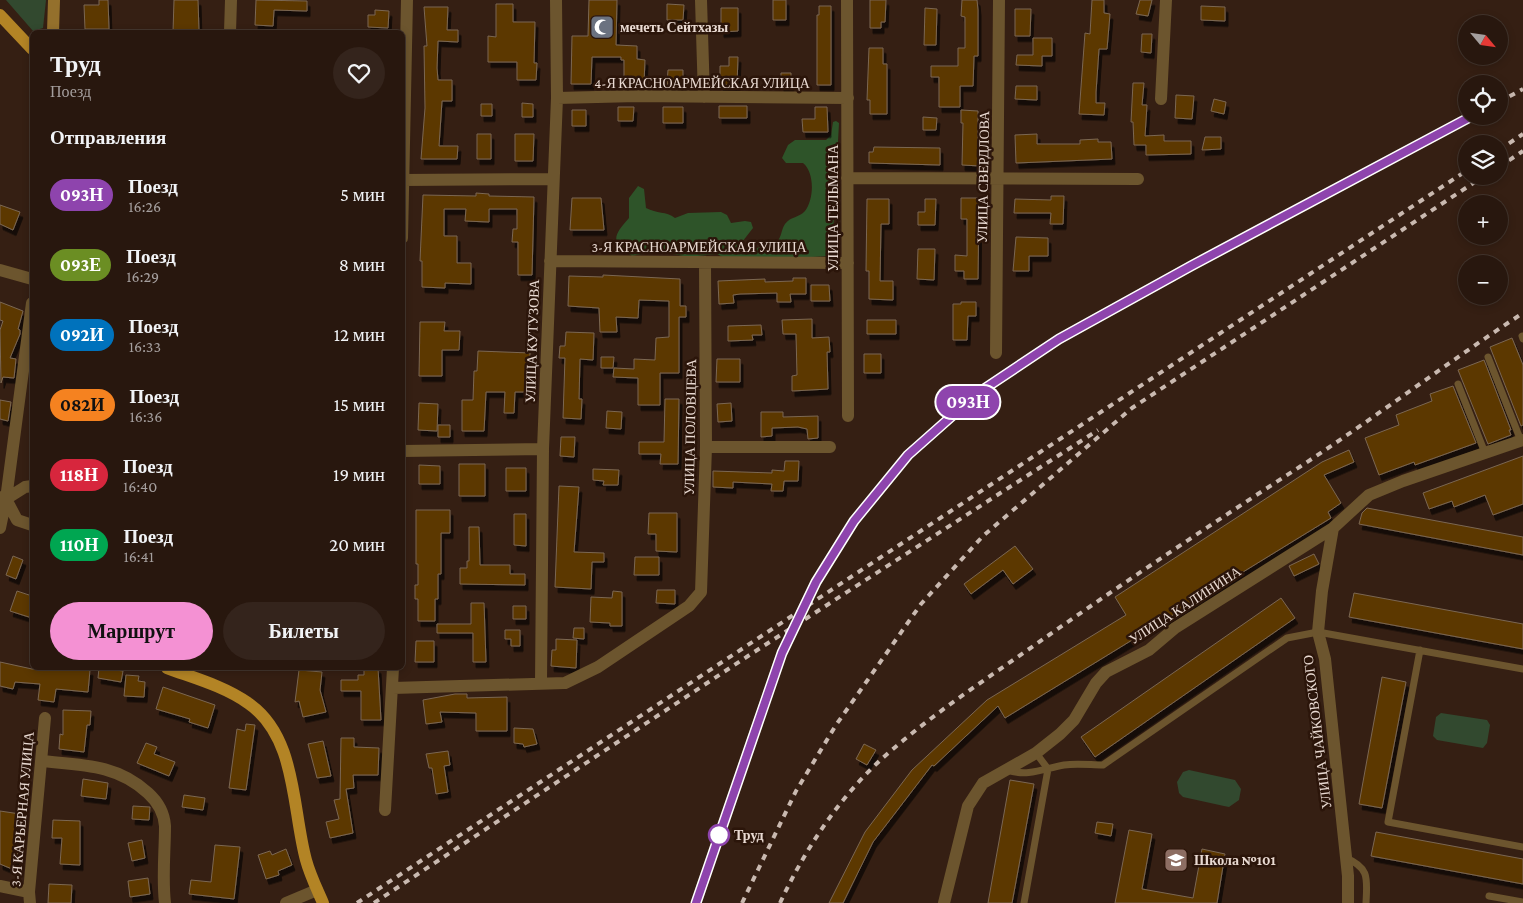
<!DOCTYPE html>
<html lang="ru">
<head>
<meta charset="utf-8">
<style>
	:root { --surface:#28170e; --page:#34241c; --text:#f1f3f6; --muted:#a59f9e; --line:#44362e; --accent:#f491d3 }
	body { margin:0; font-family:"Crimson Pro",serif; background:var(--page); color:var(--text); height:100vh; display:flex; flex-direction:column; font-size:19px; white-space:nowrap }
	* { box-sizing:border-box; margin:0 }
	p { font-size:16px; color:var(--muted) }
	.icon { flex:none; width:28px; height:28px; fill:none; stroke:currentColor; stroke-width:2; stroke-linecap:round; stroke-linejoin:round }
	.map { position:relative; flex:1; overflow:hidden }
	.panel { position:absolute; left:30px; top:30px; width:375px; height:640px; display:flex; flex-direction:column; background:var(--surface); border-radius:8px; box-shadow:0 2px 8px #0003,0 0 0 1px var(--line) }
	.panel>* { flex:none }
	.badge { padding:0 10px; border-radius:16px; font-size:18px; line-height:32px }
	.needle { width:32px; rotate:119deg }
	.tools { position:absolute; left:1458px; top:15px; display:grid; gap:10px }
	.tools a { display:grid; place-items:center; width:50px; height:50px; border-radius:50%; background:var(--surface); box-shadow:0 2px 8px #0003,0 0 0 1px var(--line); font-size:25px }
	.map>.badge { position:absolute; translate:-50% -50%; box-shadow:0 0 0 2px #fff }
	h2 { padding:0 20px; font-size:19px; line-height:45px }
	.round { display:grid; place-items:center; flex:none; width:52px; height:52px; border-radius:26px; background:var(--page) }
	.summary { display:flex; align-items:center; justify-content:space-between; height:85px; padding:0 20px }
	h1 { font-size:24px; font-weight:800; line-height:38px }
	.primary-button { display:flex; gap:10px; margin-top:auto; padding:10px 20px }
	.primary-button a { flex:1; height:58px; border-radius:30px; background:var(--accent); color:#111; font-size:20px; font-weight:800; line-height:58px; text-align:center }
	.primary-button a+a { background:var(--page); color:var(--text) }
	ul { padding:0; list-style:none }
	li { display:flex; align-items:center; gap:15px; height:70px; padding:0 20px }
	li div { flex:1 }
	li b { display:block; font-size:19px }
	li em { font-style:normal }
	li .badge { min-width:55px; font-weight:700; text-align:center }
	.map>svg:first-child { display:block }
	.green { fill:#32492f }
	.forest { fill:#2e5429 }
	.building { fill:#5c3700; stroke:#7b6752; filter:url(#shadow) }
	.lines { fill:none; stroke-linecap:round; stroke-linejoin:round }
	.lane { stroke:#6c552e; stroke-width:7 }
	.street { stroke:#6c552e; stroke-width:12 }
	.secondary { stroke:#94702c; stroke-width:12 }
	.primary { stroke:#b38425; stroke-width:12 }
	.rail { stroke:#c9b9b0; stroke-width:4; stroke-dasharray:6 6; stroke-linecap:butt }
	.line-casing { stroke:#fff; stroke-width:11 }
	.line { stroke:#8e44ad; stroke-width:8 }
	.stop-dot { fill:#fff; stroke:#8e44ad; stroke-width:2.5 }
	.labels { text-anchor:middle; stroke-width:5; stroke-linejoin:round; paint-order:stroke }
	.poi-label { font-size:14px; font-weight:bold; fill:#e9dad2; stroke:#2b150a; text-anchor:start }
	.street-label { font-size:14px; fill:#e9dad2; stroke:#2b150a }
	.stop-label { font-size:14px; font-weight:bold; fill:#e9dad2; stroke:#2b150a; text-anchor:start }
</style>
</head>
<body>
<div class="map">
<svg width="1523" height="903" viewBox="0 0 1523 903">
	<defs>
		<filter id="shadow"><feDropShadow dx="3" dy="5.5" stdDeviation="0" flood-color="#0009"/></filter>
	</defs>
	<rect width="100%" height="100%" fill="#351f13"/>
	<path class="green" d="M6,0H46L43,28L33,31Z
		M1441,713L1487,720L1490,725L1487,743L1483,748L1437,740L1433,736L1436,717Z
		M1189,770L1235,780L1241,789L1239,800L1229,807L1224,806L1183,797L1179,793L1177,782L1183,772Z"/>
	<path class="forest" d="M836,121L839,123L832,252L828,256L732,262L717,254L688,257L658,251L632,256C610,242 613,236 629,218V198L638,186L644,189L646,208C657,214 666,211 675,218L688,213L721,212L727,215L731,223L745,221L751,222L753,228L739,246L742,252C755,250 764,244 777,242C782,236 781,230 785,224C791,216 799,218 805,211C814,199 815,173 803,163H786L782,158L788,145L795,140H826L831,135L833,122Z"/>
	<path class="building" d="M99,0H108L109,29H85L84,5H99Z
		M174,0H198L199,32H173Z
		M256,0L307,1V11L274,10L273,26L255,25Z
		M589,0H617L616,45L637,46V59L645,60L644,83H624V60H621V57H592L591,84H571L572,36H588Z
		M773,0H786V20H773Z
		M870,0H886L885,22H881V28H870Z
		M962,0H977L978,10V56H974L973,86H960V107H939V77H931V66H958V48H965V17L961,16Z
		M1092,0H1104V13L1110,14L1107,49H1099L1096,92V103H1105L1104,115L1079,114L1085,33L1090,34Z
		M1140,0H1152L1148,16L1136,14Z
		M496,4H513V22H535L534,63H537L536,80H517V62H488V36L496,37Z
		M667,4L684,5L683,20H667Z
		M819,6H831V85H817V15H819Z
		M1201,6L1225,7V21L1201,20Z
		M424,7H448L447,30H458V42L438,41L437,68L438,80H452V101H442L439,146H458L457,159H421L425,108L424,46H427Z
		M721,8H738V31L721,32Z
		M925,8L937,9L936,45H924Z
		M1015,9H1031L1030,36H1015Z
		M375,10L389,11L388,28L368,27V15H375Z
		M1142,34H1152L1151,53L1141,52Z
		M1033,38H1052V56H1042V66L1016,65L1017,55H1033Z
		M869,48H883V64H887V114H870V100H867Z
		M729,57H738L737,85H720V66H729Z
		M668,70H683V85L667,84Z
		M781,73H791V85L781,86Z
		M1133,83H1144L1142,105H1147L1145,136L1164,135V141H1191V154L1146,155V145H1134L1133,122H1131Z
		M1016,86H1037V100L1015,99Z
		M1176,95L1194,96L1192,119L1175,118Z
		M1214,99L1226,102L1224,114L1211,111Z
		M522,103L533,104V117H522Z
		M481,104H492V116H481Z
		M719,106H747V118H719Z
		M618,107H634L633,121H618Z
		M663,107H683V123H663Z
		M815,107H827L828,132H803L802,119H815Z
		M572,110H586V126H572Z
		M961,110L978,111V152H981V166L962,165L963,123H961Z
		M923,117L937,118L936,130H923Z
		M477,134H491V159H477Z
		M515,134H534L533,161H515Z
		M1037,134V144H1080V140L1098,139V142H1111L1112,159L1016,163L1015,135Z
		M1205,137H1221V149L1202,150Z
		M874,147L940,148V165L869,163V152H873Z
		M476,193L489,194V196L534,197L532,275H518V242H512L513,229H517V209H489V222L465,221L466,209H444V236H457V263H471V284L445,283V288L422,287V261H420L423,195L476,196Z
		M1051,196H1064L1063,224H1050L1051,213H1014L1015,199L1051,200Z
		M572,198H601L604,230H570Z
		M961,198H979L978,279H964V271H955V255L967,256V219H961Z
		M867,199H889V224H881L880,281H893V300L869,299V271H866Z
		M925,199H936L935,225H918V212H925Z
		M0,205L20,212L13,230L0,224Z
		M1016,237L1048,238V256H1029V271H1013Z
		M918,249H935L934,280L917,279Z
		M603,275L680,279V306H686V317H679V373H660V405H638V378L613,377L614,368L634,369V359L655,360L656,338L669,337V301L639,300L638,318L616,317L617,332H600L599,308L568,306L569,276L603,277Z
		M793,278H806V294H790L791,302H777V293L740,294L733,295L734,303L719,304L718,281L765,279V282L793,281Z
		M811,285H829L830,301H811Z
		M0,302L23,311L18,329L20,330V334L10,358L16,359L14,378L3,377L1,383L0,330L3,321L0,320Z
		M961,302H976V316H968L967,340H953V304H961Z
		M812,319V338L829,337L830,352H827L828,389L792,391V376L797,375L796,334H783L782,320Z
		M867,320H896V334H867Z
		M420,322H445L444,331H460L459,350H442V376H419Z
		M761,325L762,335H752L753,340L728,341V326Z
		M566,332L594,333L593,360L580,359L579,399H582L581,419L563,418L565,358H559L560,346H565Z
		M1512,338L1523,365V425L1521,426L1490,347Z
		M478,351L530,353L529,392H515L514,413H504L505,392H486L484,431H462V400H473L474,371H477Z
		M864,354H881V373H864Z
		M601,357H614L613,368H601Z
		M717,359H740V382H716Z
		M1484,360L1511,430H1509L1511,435L1488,444L1458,370Z
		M1453,386L1476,443L1415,465L1414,462L1379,475L1365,438L1399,425L1396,415L1432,401L1430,394Z
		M665,399H679L678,464H660L661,454H639V442H664Z
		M0,400L11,402L8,421L0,419Z
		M419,403L438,404L437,431L418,430Z
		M731,403L732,421L718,422L717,404Z
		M607,411L622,412L621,429L606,428Z
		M761,412H783V417L818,416V438L808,439L807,429L798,427L772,428V436L761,437Z
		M438,425H450V437H438Z
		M561,437H575L574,457L560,456Z
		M1349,450L1354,462L1324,475L1341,503L1328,512L1331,518L1005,718L998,706L934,766L932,765L873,842L843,903H829L865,832L912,770L987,700L1126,615L1115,597L1322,462Z
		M1523,456V504L1493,515L1485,495L1454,507L1452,501L1429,509L1423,493Z
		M785,461H799L798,481H784L783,491H771L772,484L733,482V488L713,487V471L772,473V470L784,471Z
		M459,464H485V496H459Z
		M419,465L440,466V484H419Z
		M506,468H526V491H506Z
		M593,469L619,470L618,485H603L604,481L593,480Z
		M559,486L579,487L574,552L604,553V562H592L591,589L555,587Z
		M1367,508L1523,537V555L1359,524L1362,513Z
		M416,510H450V533H441V574H438V599H435V621H418V599H415V585H418V564H416Z
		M649,513H677V552L656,551V534H648Z
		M514,514H526V546L514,545Z
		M469,527H479L480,565H510V574H525V585L460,584V568H467V561H469Z
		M1015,546L1033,569L1013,584L1003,570L971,594L964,584Z
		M1314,554L1319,564L1294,576L1289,566Z
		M13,556L23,560L16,579L6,575Z
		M635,557H659V575H634Z
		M657,590H675V604L656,603Z
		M17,591L32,596V618L10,611Z
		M613,591L622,592V626H610V623L590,622L591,597L612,598Z
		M1354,593L1523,624V649L1349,617Z
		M1281,598L1295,618L1095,757L1081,737Z
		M471,603H484L486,662H473V633H437V624H471Z
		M513,606H526V619H513Z
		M574,628H584V639L573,638Z
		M505,630H520V646H511V639H505Z
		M556,639L577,640L576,668L551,666L552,650H556Z
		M416,641H434V662H415Z
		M0,662L32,669L64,668L90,670L88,692L56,689L54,702L38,700L40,684L15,682L13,689L0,686Z
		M99,668L123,671L121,682L98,678Z
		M364,668H378L381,720H361V691H341V680H358V675H364Z
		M299,670L322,672L320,690L326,712L303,717L299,701L295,702Z
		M126,675L139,676L138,681L145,682L144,697L124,696Z
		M1382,677L1406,682L1382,808L1359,804Z
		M163,687L215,705L208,728L189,722L190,719L156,709Z
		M455,694H467V698L507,697V731H476V713L440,712L442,722L426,724L423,700Z
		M63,710L91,711L90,725H87L84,752L59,749L60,734L63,735Z
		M246,724L255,725L246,790L229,788L237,729L245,731Z
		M514,728L533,729L537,744L524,747L523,744L514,743Z
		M341,738H354V747L379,748L378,775H353L354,788L346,789L353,833L330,838L326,822L339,819L334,800L340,799Z
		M323,741L331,776L317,778L308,744Z
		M146,743L157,747L154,754L175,762L169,776L137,763Z
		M864,744L876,750L867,765L856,759Z
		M448,751L450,765L444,766L448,792L436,794L432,768H429L426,754Z
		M83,779L108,783L106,799L81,796Z
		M1010,780L1034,784L1012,903H988Z
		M184,795L205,798L203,810L182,807Z
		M133,806L150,807L149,820L132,819Z
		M0,811L20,814L16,845L20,847L12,869L0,864Z
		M53,820L80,821V865L60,864L62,838H52Z
		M1097,822L1113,824L1111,836L1095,833Z
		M1129,830L1152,834L1142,889L1193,898L1202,849L1225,854L1217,903H1115Z
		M1376,832L1523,859V884L1371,856Z
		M142,840L145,858L132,861L128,843Z
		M215,845L240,847L234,899L189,894L191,880L211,882Z
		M286,849L292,865L278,871L279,875L266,879L258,855L270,851L272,855Z
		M148,878L150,894L130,897L128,881Z
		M49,884L72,885L71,903H48Z"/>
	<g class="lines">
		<path class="lane" d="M1522,336L1523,339
			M1488,357L1521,441
			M1458,384L1485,453
			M1420,650L1388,822L1523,847
			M1007,770C1028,777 1043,769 1064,765C1077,763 1091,765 1103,765L1287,638L1318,632L1523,669
			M1346,858C1370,868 1367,879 1366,903
			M1489,896L1523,902
			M1024,903L1048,769L1036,753"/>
		<path class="street" d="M701,0L704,97
			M847,0L848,416
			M230,32L231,0
			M557,98L637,96L848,98
			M1161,99L1166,0
			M847,178L1138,179
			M402,180L553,179
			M402,238L407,0
			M550,261L848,263
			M0,270L32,279
			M996,353L999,0
			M706,447H830
			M402,451L543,449
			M2,497L6,499L25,487L32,486
			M6,499L17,520L32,525
			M0,528L6,499L32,303
			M1333,528L1322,591L1318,632L1325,659L1348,876V903
			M541,683L543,449L557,98L556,0
			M393,688L565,683L598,667L689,606L701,592L706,447L705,262
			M41,761C81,765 117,764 148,793C158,802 164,812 165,826C165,852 162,877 165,903
			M385,810L393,668
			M0,886L29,892
			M30,903L29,892L45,718
			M286,903L317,890
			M944,903L968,806L983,783L1036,753L1060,734L1074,720L1096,683L1106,672L1149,650L1175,628L1333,528L1369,495L1403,481L1523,440"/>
		<path class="secondary" d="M53,32L54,0"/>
		<path class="primary" d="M0,15L32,49
			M167,668C194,678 224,686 248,703C297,736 292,809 306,860C310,875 317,889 323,903"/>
		<path class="rail" d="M1499,102L1523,89
			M1499,150L1523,134
			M1499,167L1523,151
			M357,903L1466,171
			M374,903L748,656L1098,430
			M696,903C732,799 762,677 816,581C857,511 913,441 979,392C1053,337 1138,294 1220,250C1304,206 1388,161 1472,116
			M742,903L796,791L836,725L921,604L983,536L1132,408L1484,176
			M780,903C807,845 844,790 893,749C942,707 997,672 1049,635C1132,577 1216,521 1301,466C1376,417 1448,362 1523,313"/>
	</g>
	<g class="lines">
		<g class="line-casing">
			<path id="line" d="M696,903L782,653L816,582L854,521L908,455L978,393L1059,339L1191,266L1472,116"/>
		</g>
		<use href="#line" class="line"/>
	</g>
	<defs>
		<g id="mosque-square" transform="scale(1.25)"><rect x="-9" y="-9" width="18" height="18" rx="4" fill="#6b7280" stroke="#2b150a"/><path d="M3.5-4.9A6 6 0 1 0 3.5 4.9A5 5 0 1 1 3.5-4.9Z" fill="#fff"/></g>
		<g id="school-square" transform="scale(1.25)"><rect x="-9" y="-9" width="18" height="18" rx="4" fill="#8d6e63" stroke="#2b150a"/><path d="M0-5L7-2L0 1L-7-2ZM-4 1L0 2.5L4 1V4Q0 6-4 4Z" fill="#fff"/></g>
	</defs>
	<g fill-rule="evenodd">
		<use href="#mosque-square" x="602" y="27"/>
		<use href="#school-square" x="1176" y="860"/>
	</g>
	<circle class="stop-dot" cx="719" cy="835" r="10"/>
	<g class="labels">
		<g class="poi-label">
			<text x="620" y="32">мечеть Сейтхазы</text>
			<text x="1194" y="865">Школа №101</text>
		</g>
		<g class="street-label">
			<text x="702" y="88">4-Я КРАСНОАРМЕЙСКАЯ УЛИЦА</text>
			<text transform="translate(983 177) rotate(-89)" y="5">УЛИЦА СВЕРДЛОВА</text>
			<text transform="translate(833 208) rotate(-90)" y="5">УЛИЦА ТЕЛЬМАНА</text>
			<text x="699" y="252">3-Я КРАСНОАРМЕЙСКАЯ УЛИЦА</text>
			<text transform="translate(532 341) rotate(-88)" y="5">УЛИЦА КУТУЗОВА</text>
			<text transform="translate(690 427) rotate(-89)" y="5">УЛИЦА ПОЛОВЦЕВА</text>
			<text transform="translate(1185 605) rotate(-33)" y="5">УЛИЦА КАЛИНИНА</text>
			<text transform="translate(1317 732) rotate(-97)" y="5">УЛИЦА ЧАЙКОВСКОГО</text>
			<text transform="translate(22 809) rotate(-85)" y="5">3-Я КАРЬЕРНАЯ УЛИЦА</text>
		</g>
		<g class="stop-label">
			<text x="734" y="840">Труд</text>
		</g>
	</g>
</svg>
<div class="tools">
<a><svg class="needle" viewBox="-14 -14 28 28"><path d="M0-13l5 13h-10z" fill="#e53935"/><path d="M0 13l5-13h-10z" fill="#a59f9e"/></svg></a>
<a><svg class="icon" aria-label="locate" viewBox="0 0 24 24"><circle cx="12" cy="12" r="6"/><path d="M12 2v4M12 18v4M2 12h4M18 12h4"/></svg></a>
<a><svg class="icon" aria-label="layers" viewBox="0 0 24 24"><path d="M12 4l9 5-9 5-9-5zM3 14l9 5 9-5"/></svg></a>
<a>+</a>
<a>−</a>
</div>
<b class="badge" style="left:968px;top:402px;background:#8e44ad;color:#fff">093Н</b>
<section class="panel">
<div class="summary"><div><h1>Труд</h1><p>Поезд</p></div><a class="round"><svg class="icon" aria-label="heart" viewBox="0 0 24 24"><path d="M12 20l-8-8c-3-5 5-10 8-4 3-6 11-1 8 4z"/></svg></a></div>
<h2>Отправления</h2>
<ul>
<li><span class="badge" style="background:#8e44ad;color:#fff">093Н</span><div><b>Поезд</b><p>16:26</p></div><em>5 мин</em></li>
<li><span class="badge" style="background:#6b8e23;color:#fff">093Е</span><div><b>Поезд</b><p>16:29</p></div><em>8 мин</em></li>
<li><span class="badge" style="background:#0072bc;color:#fff">092И</span><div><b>Поезд</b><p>16:33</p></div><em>12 мин</em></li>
<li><span class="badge" style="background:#f58220;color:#111">082И</span><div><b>Поезд</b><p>16:36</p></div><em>15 мин</em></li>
<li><span class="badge" style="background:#d7263d;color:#fff">118Н</span><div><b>Поезд</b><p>16:40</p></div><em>19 мин</em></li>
<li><span class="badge" style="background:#00a651;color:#fff">110Н</span><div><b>Поезд</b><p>16:41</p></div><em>20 мин</em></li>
</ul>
<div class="primary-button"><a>Маршрут</a><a>Билеты</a></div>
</section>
</div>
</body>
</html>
